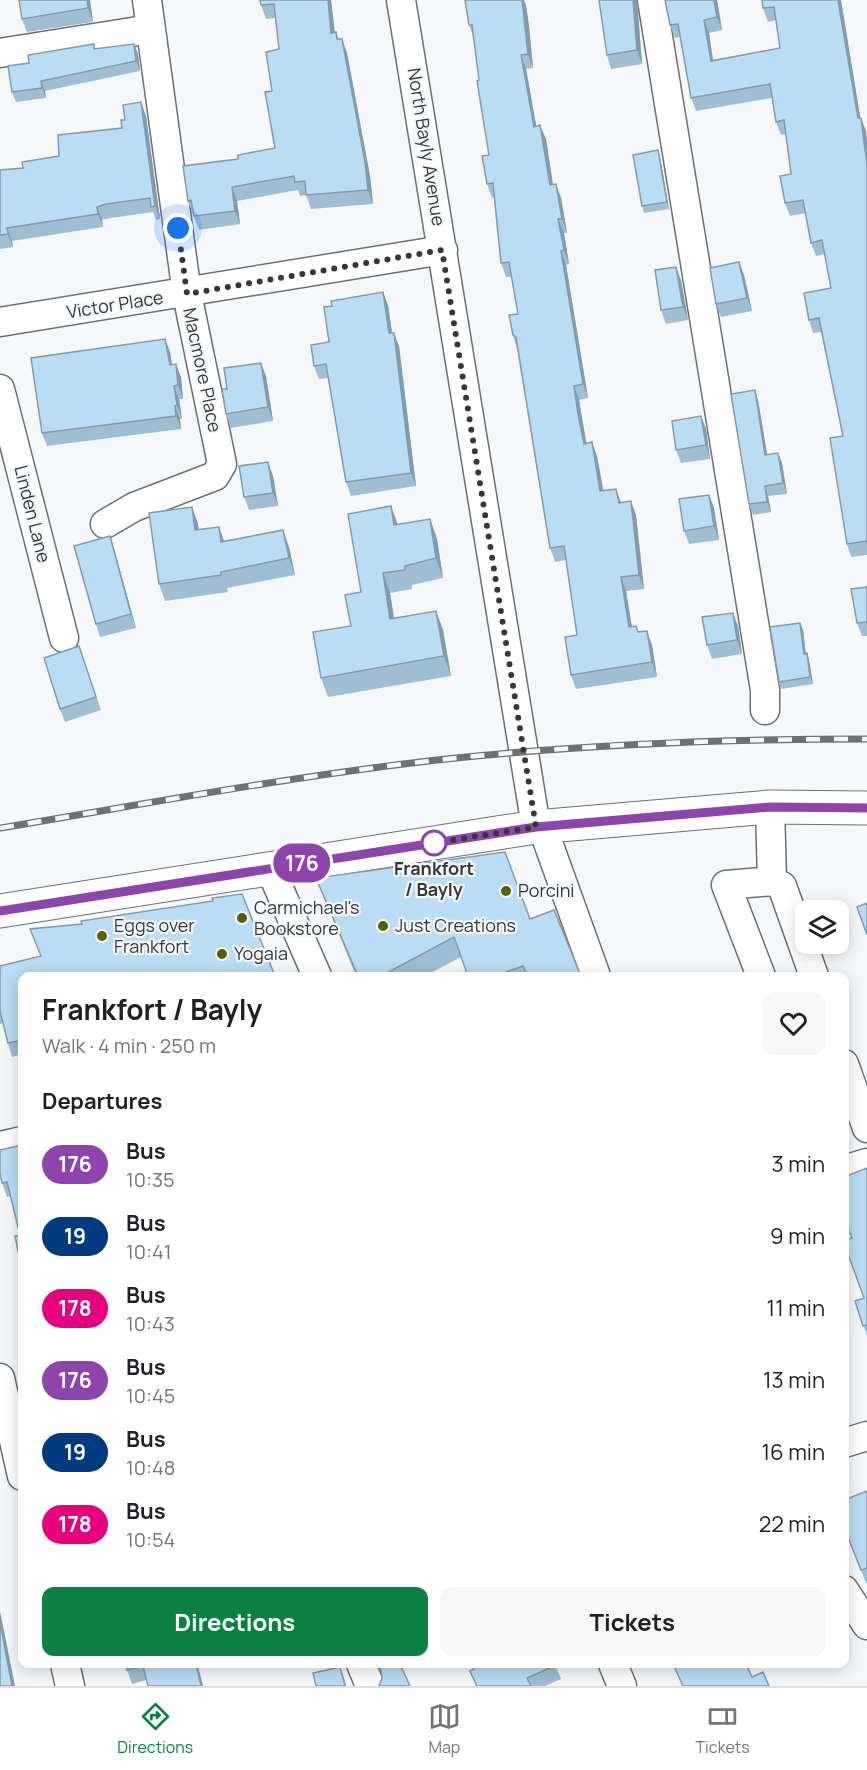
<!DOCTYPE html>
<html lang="en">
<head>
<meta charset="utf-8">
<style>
	:root { --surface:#fff; --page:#f6f6f6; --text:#202124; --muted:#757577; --line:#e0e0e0; --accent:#0b8043 }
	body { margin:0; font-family:Manrope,sans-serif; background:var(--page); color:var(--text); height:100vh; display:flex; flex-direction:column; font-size:22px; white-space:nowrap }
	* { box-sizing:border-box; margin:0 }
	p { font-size:20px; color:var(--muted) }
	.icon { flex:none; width:33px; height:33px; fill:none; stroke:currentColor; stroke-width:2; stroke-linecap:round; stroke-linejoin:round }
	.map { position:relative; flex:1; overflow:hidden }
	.panel { position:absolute; left:18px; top:972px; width:831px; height:696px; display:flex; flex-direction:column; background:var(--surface); border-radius:12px; box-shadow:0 3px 15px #0003 }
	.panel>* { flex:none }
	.badge { padding:0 12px; border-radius:20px; font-size:21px; line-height:39px }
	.tools { position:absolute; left:795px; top:900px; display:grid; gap:12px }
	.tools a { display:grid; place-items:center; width:54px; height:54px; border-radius:12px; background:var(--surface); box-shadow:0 3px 15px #0003; font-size:30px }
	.you { position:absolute; width:30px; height:30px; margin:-15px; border:4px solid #fff; border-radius:50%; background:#1a73e8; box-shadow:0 0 0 9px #1a73e833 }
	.map>.badge { position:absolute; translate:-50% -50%; box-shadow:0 0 0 3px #fff }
	h2 { padding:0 24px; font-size:22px; line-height:54px }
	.round { display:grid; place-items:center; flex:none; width:63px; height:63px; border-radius:12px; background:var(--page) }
	.headline { display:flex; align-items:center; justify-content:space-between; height:102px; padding:0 24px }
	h1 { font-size:28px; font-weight:700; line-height:45px }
	.action { display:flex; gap:12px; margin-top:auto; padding:12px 24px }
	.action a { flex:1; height:69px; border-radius:12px; background:var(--accent); color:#fff; font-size:24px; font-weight:700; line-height:69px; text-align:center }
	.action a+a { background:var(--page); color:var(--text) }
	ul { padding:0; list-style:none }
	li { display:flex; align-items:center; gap:18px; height:72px; padding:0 24px }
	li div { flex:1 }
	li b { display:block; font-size:22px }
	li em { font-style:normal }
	li .badge { min-width:66px; font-weight:700; text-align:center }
	.tabs { display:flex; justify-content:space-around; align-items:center; height:84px; border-top:2px solid var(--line); background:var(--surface); font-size:16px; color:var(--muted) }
	.tabs a { display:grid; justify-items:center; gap:3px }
	.tabs .on { color:var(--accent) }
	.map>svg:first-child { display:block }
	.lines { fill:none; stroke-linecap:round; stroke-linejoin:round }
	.minor-casing { stroke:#6b6f71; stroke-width:31 }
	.major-casing { stroke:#6b6f71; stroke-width:35 }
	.minor { stroke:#fff; stroke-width:28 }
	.major { stroke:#fff; stroke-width:33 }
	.rail-casing { stroke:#6e7071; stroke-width:7 }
	.rail { stroke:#f4f8fb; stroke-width:4.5; stroke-dasharray:14; stroke-linecap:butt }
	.wall { fill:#9fbed3 }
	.shaded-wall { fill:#829bac }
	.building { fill:#b9ddf5; stroke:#829bac; stroke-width:1.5 }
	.line-casing { stroke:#fff; stroke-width:14 }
	.line { stroke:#8e44ad; stroke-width:9 }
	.walk { stroke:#363738; stroke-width:6; stroke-dasharray:0 10.8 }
	.stop-dot { fill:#fff; stroke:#8e44ad; stroke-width:3 }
	.poi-dot { fill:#576000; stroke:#f4f8fb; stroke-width:2 }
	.labels { text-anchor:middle; stroke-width:4.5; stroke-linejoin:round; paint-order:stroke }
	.street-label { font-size:18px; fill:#363738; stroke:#f4f8fb }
	.stop-label { font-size:18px; font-weight:bold; fill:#363738; stroke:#f4f8fb }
	.poi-label { font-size:18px; fill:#363738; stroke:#f4f8fb; text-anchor:start }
</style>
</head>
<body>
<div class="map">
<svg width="867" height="1686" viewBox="0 0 867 1686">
	<rect width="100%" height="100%" fill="#f4f8fb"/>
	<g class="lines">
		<g class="minor-casing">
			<path id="minor" d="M401,0L536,827
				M652,0L765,690V710
				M0,53L151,29
				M0,322L443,250
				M0,389L64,638
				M105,524L134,507L215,476L222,464L187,294L147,0
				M542,826L596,976
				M270,868L317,976
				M772,881L782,886L814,976
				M761,976L726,885L772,881L770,807
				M844,1064L867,1128
				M0,1146L22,1141
				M844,1170L867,1163
				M0,1378L22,1476
				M844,1443L867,1436
				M844,1590L867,1625
				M65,1664L70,1686
				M361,1664L370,1686
				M613,1664L622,1686"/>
		</g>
		<g class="major-casing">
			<path id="major" d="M0,911L536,827L770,807L867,808"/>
		</g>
		<use href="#minor" class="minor"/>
		<use href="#major" class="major"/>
		<g class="rail-casing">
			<path id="rail" d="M0,828C152,803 303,774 456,758C593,744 730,739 867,739"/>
		</g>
		<use href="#rail" class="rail"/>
	</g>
	<path class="wall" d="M90,0L93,22L27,32L22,19Z
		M331,0L335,32H336L339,39H342L347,53L370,176L373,204L311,209L306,195L300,196L298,190L237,201L240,224L199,230L188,201L238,159L275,148L272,91L279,49L276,18L266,19L261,5Z
		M599,0H637L642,64L611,69L607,55Z
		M717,0L722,30L709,33L713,60L780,48L776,20L768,22L763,8L762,0H841L860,118L866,131L867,143V555L851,557L847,544L843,436L821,332L813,333L809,320L831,288L825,254L816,256L811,243L806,213L790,216L785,203L791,174L786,134L781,135L776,122L772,98L696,111L691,98L680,37L675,38L670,25Z
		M526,5L529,26L533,68L526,69L536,126L546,139L553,184L561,198L567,233H564L569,264L566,265L588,398L579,400L583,428L586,443L597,456L603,491L616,489L621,503L636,515L644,589L626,591L632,627L636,626L639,632L652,645L657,677L576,689L571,675L577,635L566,560L555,562L550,548L517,349L513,335L518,314L512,277H506L501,263L494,198H492L487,184L489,155L474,39L469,25Z
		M134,44L138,54L140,71L45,91L46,98L16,102L12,92L29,63L95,49Z
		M146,116L160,219L156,220L153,212L111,218L102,220L103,227L12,241L13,247L0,249V170L23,168L59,156Z
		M658,150L660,157L669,209L644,213L642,206Z
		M744,275L752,311L721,317L716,304Z
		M681,280L688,320L666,324L661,310Z
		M388,305L392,333L399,346L416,486L351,496L346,482L328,378L319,379L314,366L329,342Z
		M165,339L170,352L172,364L181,377L183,399H179L182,419H180L181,429L47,446L42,433Z
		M266,376L273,421L231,428L226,414L227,389Z
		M758,400L767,455L782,463L787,494L768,496L771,512L753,515L749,504Z
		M701,416L706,429L710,459L681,463L676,450Z
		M273,476L278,506L249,510L244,497Z
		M709,495L714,508L719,540L689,544L684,531Z
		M391,506L398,525L430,519L437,539L443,578L412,585V589L390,593L394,618L436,611L443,630L451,676L328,697L321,678L351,626L361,592Z
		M192,507L198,524L199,530L219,527L224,541L289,547L295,575L227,588L228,592L165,601L159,584Z
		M114,549L136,628L100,637L96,624Z
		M867,587V636H862L857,623Z
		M738,626L742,654L712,659L707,645Z
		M803,630L806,653L809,660L813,684L781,689L779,682Z
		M79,646L101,710L65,722L60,709Z
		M316,878L530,919L581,976H468L461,957L425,976H356L324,898Z
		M242,894L22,976V1054L12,1057L8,1043L3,1023L0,1024V966L41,956L30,929L82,924L213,901Z
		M22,1145V1267L20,1260V1235L11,1196L7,1197L2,1183Z
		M867,1168V1336L855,1301L864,1298L852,1238Z
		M867,1491V1583H866L844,1528Z
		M125,1664H211L198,1667L203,1686H148L146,1680L132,1684Z
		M470,1664H555L561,1679L545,1686H476L470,1671L473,1669Z"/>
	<path class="shaded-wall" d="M87,0H90L93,22L88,8Z
		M328,0H331L336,46L331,33Z
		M522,0H524L526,5L529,26L533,68L528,54Z
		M633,0H637L642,64L637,50Z
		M714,0H717L722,30L717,17Z
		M838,0H841L862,128L861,118L866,131L867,143V166Z
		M704,20L709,33L715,74L711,61Z
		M342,39L347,53L370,176L373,204L368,190Z
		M134,44L138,54L140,71L136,61Z
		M521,55L526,69L539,141L534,127Z
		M41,81L45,91L46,98L42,88Z
		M141,102L146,116L160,219L155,206Z
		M540,125L546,139L555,199L550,185Z
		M658,150L660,157L669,209L667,202Z
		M556,184L561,198L567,233L562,219Z
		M232,187L237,201L240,224L235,211Z
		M97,207L102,220L103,227L98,214Z
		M558,219L564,233L569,264L564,250Z
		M7,228L12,241L13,247L8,234Z
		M561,251L566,265L588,398L583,384Z
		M739,262L744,275L752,311L747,298Z
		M676,267L681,280L688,320L683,307Z
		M383,292L388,305L394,347L389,333Z
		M394,333L399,346L416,486L411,473Z
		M165,339L170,352L174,378L170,365Z
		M261,363L266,376L273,421L268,407Z
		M176,364L181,377L183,399L178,385Z
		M174,386L179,399L182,419L177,405Z
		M574,386L579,400L589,458L584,444Z
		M755,390L758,400L769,465L765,455Z
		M175,406L180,419L181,429L176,416Z
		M701,416L706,429L710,459L706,445Z
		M592,442L597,456L606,505L600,491Z
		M778,453L782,463L787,494L783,483Z
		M268,462L273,476L278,506L273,493Z
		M765,486L768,496L771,512L767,502Z
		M616,489L621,503H619Z
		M709,495L714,508L719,540L714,526Z
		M631,501L636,515L644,589L639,575Z
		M391,506L398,526L394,525Z
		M192,507L198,524L201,547L195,530Z
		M430,519L437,539L443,578L436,558Z
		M219,527L225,544L221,542Z
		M283,530L289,547L295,575L289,558Z
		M110,536L114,549L136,628L131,614Z
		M383,573L390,593L397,638L390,619Z
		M621,577L626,591L634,641L629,627Z
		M436,611L443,630L451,676L444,656Z
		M733,613L738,626L742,654L737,640Z
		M800,623L803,630L806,661L804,654Z
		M647,631L652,645L657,677L652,662Z
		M807,653L809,660L813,684L810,677Z
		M0,1612L1,1616L15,1686H12L0,1622Z
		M196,1664H197L198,1667L203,1686H201Z
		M340,1667L344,1678L346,1686H345Z"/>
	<path class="building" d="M19,0H87L88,8L22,19Z
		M260,0H328L331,33L336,32L337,39H342L365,162L368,190L306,195L305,181L295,182L294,176L232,187L235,211L194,216L191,200L188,201L183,166L238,159V155L275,148L265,92L272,91L266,52L279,49L274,4L261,5Z
		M465,0H522L528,54L521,55L534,127L540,125L550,185L556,184L562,219H558L564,250L561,251L583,384L574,386L578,414L584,444L592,442L600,491L616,489L619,503L631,501L639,575L621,577L629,627L636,626L638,632L647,631L652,662L571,675L565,637L577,635L564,546L550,548L516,337L513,335L509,315L518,314L509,262L501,263L493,183L487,184L482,156L489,155L477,81L479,80L472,25H469Z
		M599,0H633L637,50L607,55Z
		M665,0H714L717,17L704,20L711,61L780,48L774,7L763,8L762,0H838L858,118H861L867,166V541L847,544L830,438L843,436L819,318L809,320L804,293L831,288L822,240L811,243L803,200L785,203L780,176L791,174L784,120L776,122L770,84L691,98L678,24L670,25Z
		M94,44V49L134,44L136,61L41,81L42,88L12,92L8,66L29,63L28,55Z
		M141,102L155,206L151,207L150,198L106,204L97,207L98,214L7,228L8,234L0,235V170L23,168L22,162L59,156L58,135L122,128L121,120H125L123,105Z
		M658,150L667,202L642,206L633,155Z
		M739,262L747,298L716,304L710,268Z
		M676,267L683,307L661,310L655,270Z
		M383,292L389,333H394L411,473L346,482L326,364L314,366L311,345L329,342L324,307L332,306L331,301Z
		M165,339L170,365L176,364L178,385L174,386L177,405L175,406L176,416L42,433L31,358Z
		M261,363L268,407L226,414L222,389H227L224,368Z
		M755,390L765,455L778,453L783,483L765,486L767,502L749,504L731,394Z
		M701,416L706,445L676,450L672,421Z
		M268,462L273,493L244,497L239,466Z
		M709,495L714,526L684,531L679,499Z
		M391,506L394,525L430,519L436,558L405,566V570L383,573L390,619L436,611L444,656L321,678L313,632L351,626L345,595L361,592L348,514Z
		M192,507L195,530L219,527L221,542L283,530L289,558L221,572V575L159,584L149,513Z
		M110,536L131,614L96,624L74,546Z
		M867,587V622L857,623L851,589Z
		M733,613L737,640L707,645L702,617Z
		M800,623L804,654L807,653L810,677L779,682L770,627Z
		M79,646L96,697L60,709L44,658Z
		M505,852L530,919L554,910L581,976H528L523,966L494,976H468L454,937L381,976H358L316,878Z
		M242,894L275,976H22V1040L8,1043L0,1011V966L41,956L30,929L82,924L81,921L213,901L212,898Z
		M867,903V935L857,907Z
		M22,1145V1259L20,1260L15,1236L20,1235L7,1182L2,1183L0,1174V1150Z
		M867,1168V1325L863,1326L855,1301L864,1298L844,1243V1240L852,1238L844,1219V1177Z
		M867,1491V1568L861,1570L844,1527V1500Z
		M0,1622L12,1686H0Z
		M125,1664H196L201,1686H148L143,1666L127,1670Z
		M379,1664H400L410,1686H379L382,1678L381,1669Z
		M471,1664H555L556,1665L527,1678L531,1686H477L470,1671L474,1669Z
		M673,1664H746L752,1677L763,1672L769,1686H683Z
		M340,1667L345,1686H316L313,1673Z"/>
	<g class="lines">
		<g class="line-casing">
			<path id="line" d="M0,911L536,827L770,807L867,808"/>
		</g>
		<use href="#line" class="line"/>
		<path class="walk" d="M178,228L187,294L442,250L536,827L434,843"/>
	</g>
	<circle class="stop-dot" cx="434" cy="843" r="12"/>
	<g class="poi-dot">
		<circle cx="506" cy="891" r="6"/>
		<circle cx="242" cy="918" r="6"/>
		<circle cx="383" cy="926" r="6"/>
		<circle cx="102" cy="936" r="6"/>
		<circle cx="222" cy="954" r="6"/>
	</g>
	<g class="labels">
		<g class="street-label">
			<text transform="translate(426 147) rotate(81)" y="6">North Bayly Avenue</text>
			<text transform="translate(115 305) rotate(-9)" y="6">Victor Place</text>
			<text transform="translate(202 370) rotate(78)" y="6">Macmore Place</text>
			<text transform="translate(32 514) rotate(76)" y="6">Linden Lane</text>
		</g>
		<g class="stop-label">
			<text x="434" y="875">Frankfort<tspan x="434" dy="21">/ Bayly</tspan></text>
		</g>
		<g class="poi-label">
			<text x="518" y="897">Porcini</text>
			<text x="254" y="914">Carmichael's<tspan x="254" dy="21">Bookstore</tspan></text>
			<text x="114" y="932">Eggs over<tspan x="114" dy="21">Frankfort</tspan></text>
			<text x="395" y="932">Just Creations</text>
			<text x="234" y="960">Yogaia</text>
		</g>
	</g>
</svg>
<div class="tools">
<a><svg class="icon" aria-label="layers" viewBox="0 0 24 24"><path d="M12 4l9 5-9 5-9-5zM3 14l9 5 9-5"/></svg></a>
</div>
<div class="you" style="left:178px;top:228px"></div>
<b class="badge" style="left:302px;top:863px;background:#8e44ad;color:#fff">176</b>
<section class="panel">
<div class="headline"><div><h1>Frankfort / Bayly</h1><p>Walk · 4 min · 250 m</p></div><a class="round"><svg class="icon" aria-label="heart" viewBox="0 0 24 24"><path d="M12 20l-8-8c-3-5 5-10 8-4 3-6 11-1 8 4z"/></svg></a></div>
<h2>Departures</h2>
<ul>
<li><span class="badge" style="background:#8e44ad;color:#fff">176</span><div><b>Bus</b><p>10:35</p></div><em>3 min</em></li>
<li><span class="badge" style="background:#003b80;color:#fff">19</span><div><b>Bus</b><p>10:41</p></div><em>9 min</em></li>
<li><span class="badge" style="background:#e6007e;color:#fff">178</span><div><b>Bus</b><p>10:43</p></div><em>11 min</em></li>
<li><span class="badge" style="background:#8e44ad;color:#fff">176</span><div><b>Bus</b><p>10:45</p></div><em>13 min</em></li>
<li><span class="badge" style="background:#003b80;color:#fff">19</span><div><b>Bus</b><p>10:48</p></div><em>16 min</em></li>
<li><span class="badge" style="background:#e6007e;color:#fff">178</span><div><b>Bus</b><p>10:54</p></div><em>22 min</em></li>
</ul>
<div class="action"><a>Directions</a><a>Tickets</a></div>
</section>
</div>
<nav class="tabs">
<a class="on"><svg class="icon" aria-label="directions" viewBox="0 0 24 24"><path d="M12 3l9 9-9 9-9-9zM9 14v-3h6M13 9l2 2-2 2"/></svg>Directions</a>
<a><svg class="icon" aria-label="map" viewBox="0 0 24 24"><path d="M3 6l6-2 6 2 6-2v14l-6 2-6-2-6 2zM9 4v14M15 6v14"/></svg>Map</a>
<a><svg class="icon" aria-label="tickets" viewBox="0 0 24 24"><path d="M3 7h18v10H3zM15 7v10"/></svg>Tickets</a>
</nav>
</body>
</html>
